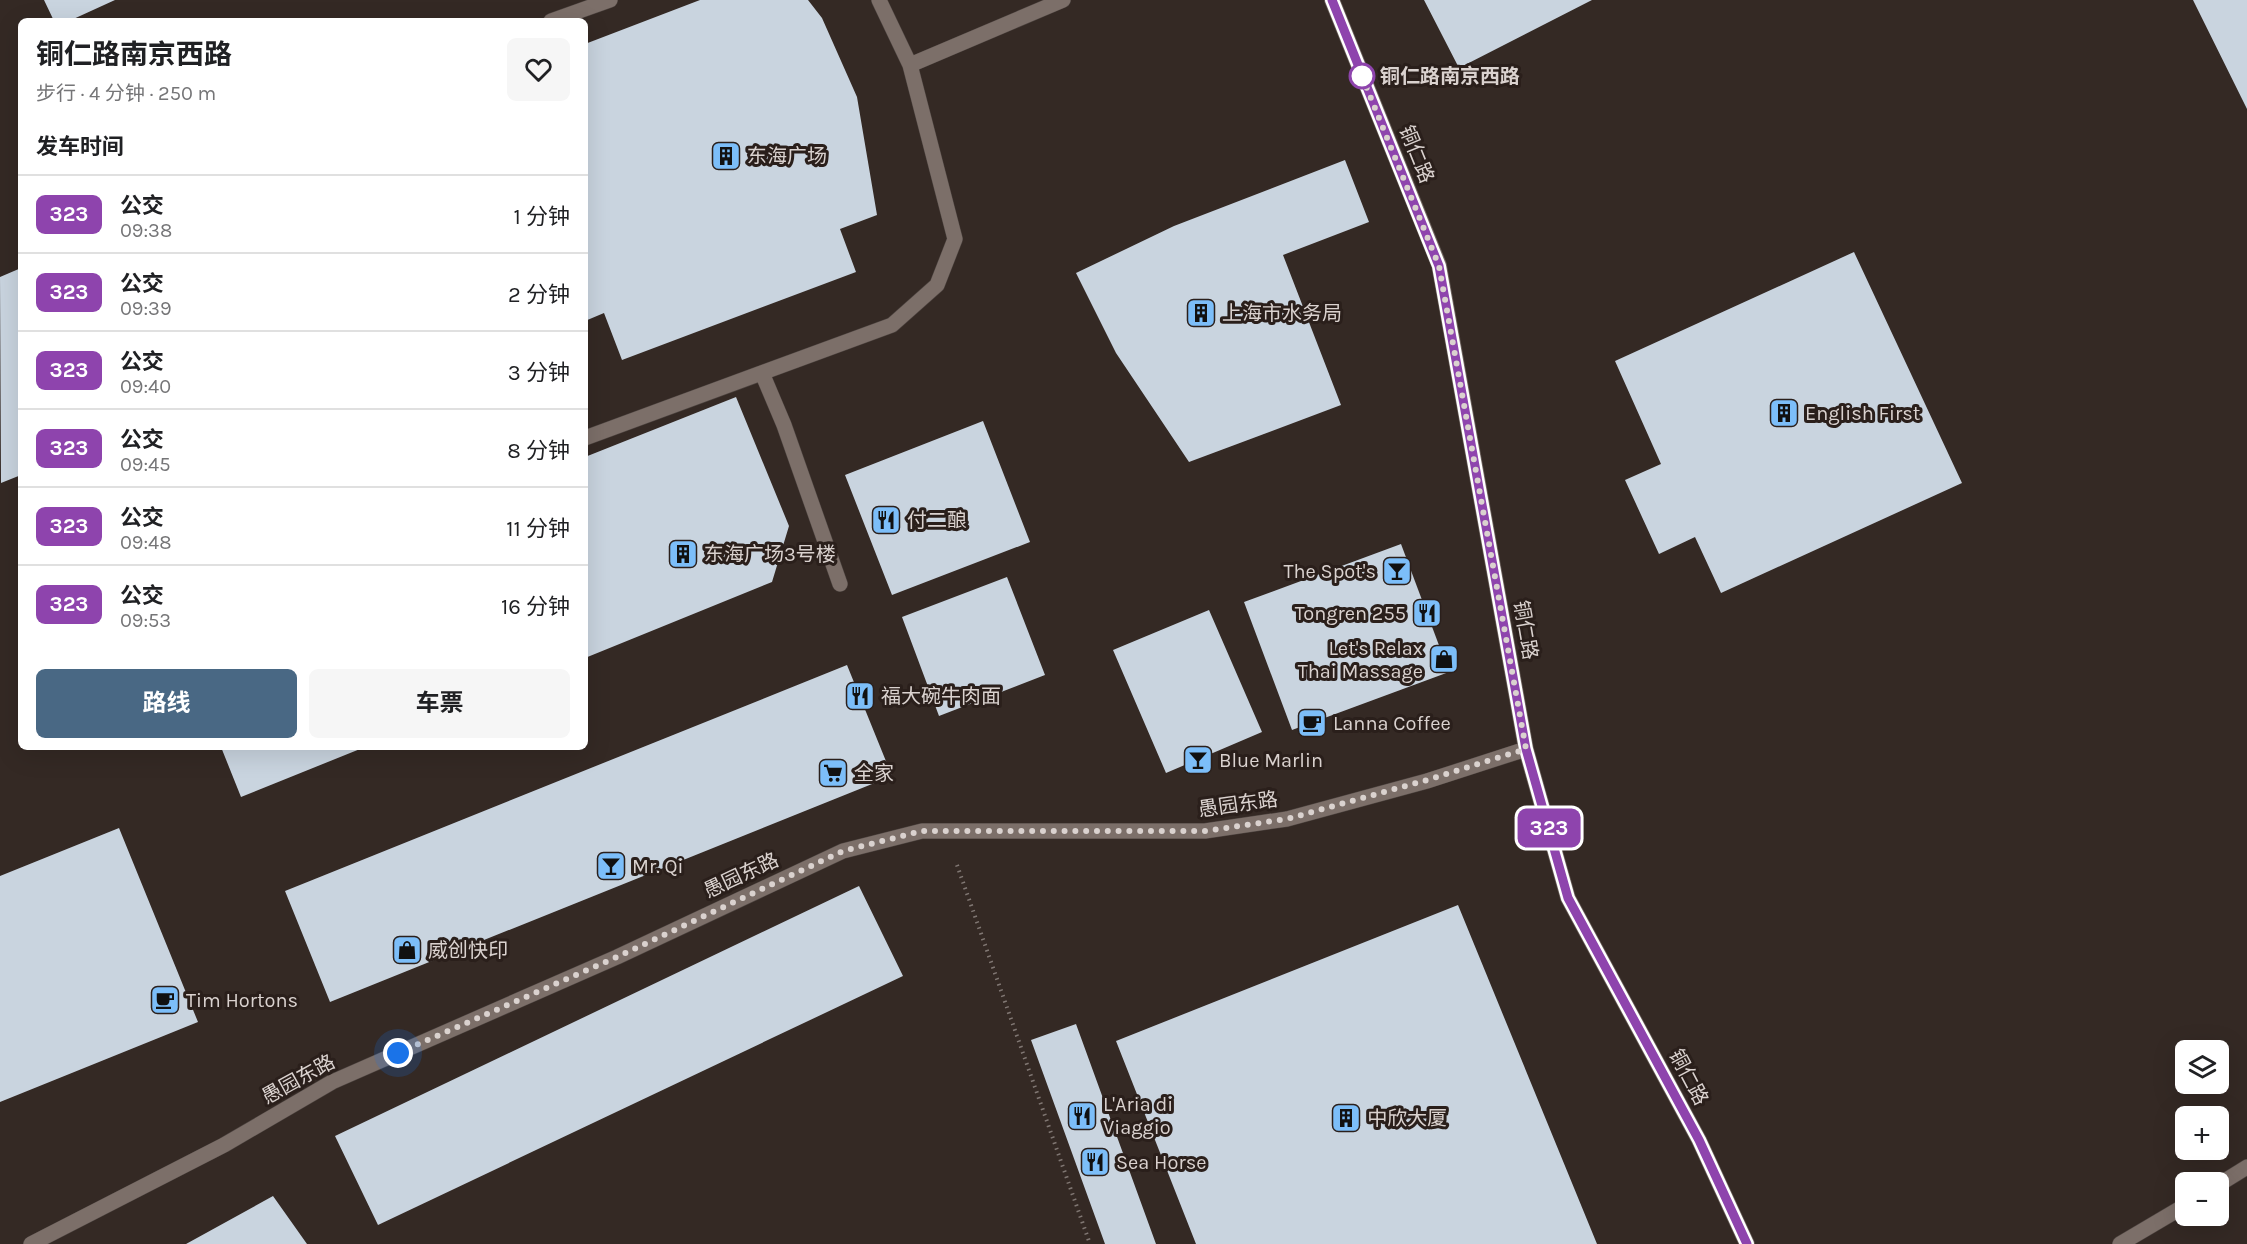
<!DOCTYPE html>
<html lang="zh">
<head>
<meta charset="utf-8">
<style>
	:root { --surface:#fff; --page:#f6f6f6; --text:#202124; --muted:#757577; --line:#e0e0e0; --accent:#496884 }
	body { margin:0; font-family:Karla,"Noto Sans SC",sans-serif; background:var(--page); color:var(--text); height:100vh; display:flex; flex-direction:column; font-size:22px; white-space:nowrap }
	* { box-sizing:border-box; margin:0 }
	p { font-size:20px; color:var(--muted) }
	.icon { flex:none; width:33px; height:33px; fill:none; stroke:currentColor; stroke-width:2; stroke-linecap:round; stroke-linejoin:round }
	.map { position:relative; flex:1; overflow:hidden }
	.sheet { position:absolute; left:18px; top:18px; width:570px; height:732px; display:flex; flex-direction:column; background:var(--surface); border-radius:9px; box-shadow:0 6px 24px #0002 }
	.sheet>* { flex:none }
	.badge { padding:0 12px; border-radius:9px; font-size:21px; line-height:39px }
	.controls { position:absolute; left:2175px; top:1040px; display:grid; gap:12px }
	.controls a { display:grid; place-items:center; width:54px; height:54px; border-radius:9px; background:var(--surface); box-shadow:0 6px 24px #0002; font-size:30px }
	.you { position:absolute; width:30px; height:30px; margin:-15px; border:4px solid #fff; border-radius:50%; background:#1a73e8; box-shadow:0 0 0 9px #1a73e833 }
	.map>.badge { position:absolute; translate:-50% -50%; box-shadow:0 0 0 3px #fff }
	h2 { padding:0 18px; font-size:22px; line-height:54px }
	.round { display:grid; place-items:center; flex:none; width:63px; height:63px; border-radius:9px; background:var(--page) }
	.overview { display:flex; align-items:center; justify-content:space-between; height:102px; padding:0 18px }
	h1 { font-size:28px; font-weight:700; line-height:45px }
	.primary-button { display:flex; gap:12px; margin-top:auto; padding:12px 18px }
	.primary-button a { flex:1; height:69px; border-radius:9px; background:var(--accent); color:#fff; font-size:24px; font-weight:700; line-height:69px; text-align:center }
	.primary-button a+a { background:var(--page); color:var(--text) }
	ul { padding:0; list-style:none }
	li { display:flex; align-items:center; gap:18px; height:78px; padding:0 18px; border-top:2px solid var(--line) }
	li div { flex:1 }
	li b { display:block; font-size:22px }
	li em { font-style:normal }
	li .badge { min-width:66px; font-weight:700; text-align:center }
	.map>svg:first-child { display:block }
	.building { fill:#c9d4df }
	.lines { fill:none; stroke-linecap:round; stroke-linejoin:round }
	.service-casing { stroke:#4d4440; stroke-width:16 }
	.minor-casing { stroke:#4d4440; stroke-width:16 }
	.secondary-casing { stroke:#4d4440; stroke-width:16 }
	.path { stroke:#807773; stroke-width:4; stroke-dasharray:1.5 4.5; stroke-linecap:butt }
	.service { stroke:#7c6f69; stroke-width:15 }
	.minor { stroke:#7c6f69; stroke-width:15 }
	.secondary { stroke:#7c6f69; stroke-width:15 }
	.line-casing { stroke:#fff; stroke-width:14 }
	.line { stroke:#8e44ad; stroke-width:9 }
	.walk { stroke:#dad2cf; stroke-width:6; stroke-dasharray:0 10.8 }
	.stop-dot { fill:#fff; stroke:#8e44ad; stroke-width:3 }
	.labels { text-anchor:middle; stroke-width:6; stroke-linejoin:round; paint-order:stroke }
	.stop-label { font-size:20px; font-weight:bold; fill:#dad2cf; stroke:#2a1f1b; text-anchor:start }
	.street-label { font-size:20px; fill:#dad2cf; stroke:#2a1f1b }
	.poi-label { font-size:20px; fill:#dad2cf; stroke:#2a1f1b; text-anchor:start }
</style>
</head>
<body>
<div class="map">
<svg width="2247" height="1244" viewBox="0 0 2247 1244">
	<rect width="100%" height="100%" fill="#342924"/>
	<path class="building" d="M44,0H115L69,21H54Z
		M700,0H808L822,18L857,97L877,215L840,229L856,272L622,360L604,313L585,321V44Z
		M1424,0H1592L1459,68Z
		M2193,0H2247V109Z
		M1345,160L1369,222L1283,255L1341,405L1189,462L1116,353L1076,273L1174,226Z
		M1854,252L1962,483L1721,593L1695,537L1659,554L1625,480L1661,464L1615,361Z
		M21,268V475L1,483L0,277Z
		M736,397L789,526L772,582L585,658V457Z
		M983,421L1030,542L892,595L845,475Z
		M1401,544L1449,672L1292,730L1244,602Z
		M1007,577L1045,675L939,716L902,617Z
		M1209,610L1262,732L1166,773L1113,650Z
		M847,665L892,776L330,1002L285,891Z
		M221,747H365L241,797Z
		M119,828L198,1022L0,1102V876Z
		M859,886L903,976L378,1225L335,1136Z
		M1458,905L1597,1244H1196L1116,1041Z
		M1076,1024L1156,1244H1105L1031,1040Z
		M273,1196L307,1244H186Z"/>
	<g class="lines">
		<g class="service-casing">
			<path id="service" d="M551,21L610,0
				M910,65L1063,0
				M762,373L784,425L840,584
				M585,438L892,325L937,285L955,239L910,65L879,0"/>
		</g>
		<g class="minor-casing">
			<path id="minor" d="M1332,0L1439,265L1526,749L1568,898L1699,1140L1747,1244
				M31,1244L224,1145L332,1082L617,957L843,851L922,831H1205L1287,819L1427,781L1526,749"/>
		</g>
		<g class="secondary-casing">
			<path id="secondary" d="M2218,1185L2247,1167
				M2120,1244L2186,1205"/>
		</g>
		<path class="path" d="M957,865L1090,1244"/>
		<use href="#service" class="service"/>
		<use href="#minor" class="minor"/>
		<use href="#secondary" class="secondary"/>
	</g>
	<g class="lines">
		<g class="line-casing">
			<path id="line" d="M1332,0L1439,266L1526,749L1568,898L1699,1140L1747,1244"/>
		</g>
		<use href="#line" class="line"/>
		<path class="walk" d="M398,1053L617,957L843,851L922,831H1205L1287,819L1427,780L1526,749L1439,266L1362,76"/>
	</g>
	<defs>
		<g id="building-square" transform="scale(1.5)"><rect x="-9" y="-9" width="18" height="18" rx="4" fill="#7cbef9" stroke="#2a1f1b"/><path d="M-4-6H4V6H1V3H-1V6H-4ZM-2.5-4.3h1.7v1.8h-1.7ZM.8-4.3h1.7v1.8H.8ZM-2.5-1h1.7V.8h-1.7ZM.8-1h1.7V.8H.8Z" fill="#111"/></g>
		<g id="restaurant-square" transform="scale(1.5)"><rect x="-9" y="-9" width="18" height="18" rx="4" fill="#7cbef9" stroke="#2a1f1b"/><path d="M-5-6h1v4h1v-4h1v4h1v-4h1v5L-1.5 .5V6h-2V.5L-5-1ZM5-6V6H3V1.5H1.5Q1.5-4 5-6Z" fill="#111"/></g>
		<g id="bar-square" transform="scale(1.5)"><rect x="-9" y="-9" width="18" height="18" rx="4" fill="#7cbef9" stroke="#2a1f1b"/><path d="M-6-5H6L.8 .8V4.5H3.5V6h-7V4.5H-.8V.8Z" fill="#111"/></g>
		<g id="shop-square" transform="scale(1.5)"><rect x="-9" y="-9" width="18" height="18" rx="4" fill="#7cbef9" stroke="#2a1f1b"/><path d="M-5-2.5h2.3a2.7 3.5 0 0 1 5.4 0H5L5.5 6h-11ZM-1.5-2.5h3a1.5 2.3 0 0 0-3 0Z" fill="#111"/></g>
		<g id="cafe-square" transform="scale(1.5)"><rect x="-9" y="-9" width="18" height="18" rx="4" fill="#7cbef9" stroke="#2a1f1b"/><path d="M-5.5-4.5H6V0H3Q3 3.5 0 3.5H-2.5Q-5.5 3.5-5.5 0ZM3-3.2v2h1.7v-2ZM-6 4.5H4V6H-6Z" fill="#111"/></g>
		<g id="supermarket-square" transform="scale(1.5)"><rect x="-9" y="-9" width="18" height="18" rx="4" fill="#7cbef9" stroke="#2a1f1b"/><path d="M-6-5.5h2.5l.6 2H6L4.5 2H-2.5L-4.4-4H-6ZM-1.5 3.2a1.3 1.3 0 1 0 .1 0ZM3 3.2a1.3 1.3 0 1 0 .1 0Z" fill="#111"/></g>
	</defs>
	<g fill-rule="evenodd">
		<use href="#building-square" x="726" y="156"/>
		<use href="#building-square" x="1201" y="313"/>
		<use href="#building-square" x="1784" y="413"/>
		<use href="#restaurant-square" x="886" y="520"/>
		<use href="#building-square" x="683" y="554"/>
		<use href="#bar-square" x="1397" y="571"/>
		<use href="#restaurant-square" x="1427" y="613"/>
		<use href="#shop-square" x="1444" y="659"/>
		<use href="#restaurant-square" x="860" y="696"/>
		<use href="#cafe-square" x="1312" y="723"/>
		<use href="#bar-square" x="1198" y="760"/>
		<use href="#supermarket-square" x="833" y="773"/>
		<use href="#bar-square" x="611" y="866"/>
		<use href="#shop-square" x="407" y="950"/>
		<use href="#cafe-square" x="165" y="1000"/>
		<use href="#restaurant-square" x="1082" y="1116"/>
		<use href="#building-square" x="1346" y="1118"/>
		<use href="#restaurant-square" x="1095" y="1162"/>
	</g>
	<circle class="stop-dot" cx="1362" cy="76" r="12"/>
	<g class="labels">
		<g class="stop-label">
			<text x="1380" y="83">铜仁路南京西路</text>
		</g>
		<g class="street-label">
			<text transform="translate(1417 154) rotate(68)" y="7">铜仁路</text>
			<text transform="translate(1526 630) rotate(80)" y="7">铜仁路</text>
			<text transform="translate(1238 804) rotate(-8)" y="7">愚园东路</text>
			<text transform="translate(741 875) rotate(-25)" y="7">愚园东路</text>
			<text transform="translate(1689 1077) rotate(62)" y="7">铜仁路</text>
			<text transform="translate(298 1079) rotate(-29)" y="7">愚园东路</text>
		</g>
		<g class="poi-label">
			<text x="747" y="163">东海广场</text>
			<text x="1222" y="320">上海市水务局</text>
			<text x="1805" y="420">English First</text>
			<text x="907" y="527">付二酿</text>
			<text x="704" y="561">东海广场3号楼</text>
			<text x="1376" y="578" text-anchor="end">The Spot's</text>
			<text x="1406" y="620" text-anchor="end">Tongren 255</text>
			<text x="1423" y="655" text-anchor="end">Let's Relax<tspan x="1423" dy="23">Thai Massage</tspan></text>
			<text x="881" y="703">福大碗牛肉面</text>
			<text x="1333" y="730">Lanna Coffee</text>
			<text x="1219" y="767">Blue Marlin</text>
			<text x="854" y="780">全家</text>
			<text x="632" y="873">Mr. Qi</text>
			<text x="428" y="957">威创快印</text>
			<text x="186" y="1007">Tim Hortons</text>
			<text x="1103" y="1111">L'Aria di<tspan x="1103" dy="23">Viaggio</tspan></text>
			<text x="1367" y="1125">中欣大厦</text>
			<text x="1116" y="1169">Sea Horse</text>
		</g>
	</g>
</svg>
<div class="controls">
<a><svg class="icon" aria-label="layers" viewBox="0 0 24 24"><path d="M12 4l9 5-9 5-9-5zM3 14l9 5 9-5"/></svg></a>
<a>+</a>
<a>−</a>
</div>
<div class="you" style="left:398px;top:1053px"></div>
<b class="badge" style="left:1549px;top:828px;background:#8e44ad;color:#fff">323</b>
<section class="sheet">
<div class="overview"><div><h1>铜仁路南京西路</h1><p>步行 · 4 分钟 · 250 m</p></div><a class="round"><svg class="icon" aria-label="heart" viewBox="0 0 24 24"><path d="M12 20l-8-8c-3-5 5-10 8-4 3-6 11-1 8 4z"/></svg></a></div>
<h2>发车时间</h2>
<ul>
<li><span class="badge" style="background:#8e44ad;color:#fff">323</span><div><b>公交</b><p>09:38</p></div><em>1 分钟</em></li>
<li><span class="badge" style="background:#8e44ad;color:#fff">323</span><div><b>公交</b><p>09:39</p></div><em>2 分钟</em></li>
<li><span class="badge" style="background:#8e44ad;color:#fff">323</span><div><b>公交</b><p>09:40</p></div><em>3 分钟</em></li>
<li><span class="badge" style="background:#8e44ad;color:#fff">323</span><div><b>公交</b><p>09:45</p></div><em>8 分钟</em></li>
<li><span class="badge" style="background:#8e44ad;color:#fff">323</span><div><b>公交</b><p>09:48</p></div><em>11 分钟</em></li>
<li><span class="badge" style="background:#8e44ad;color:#fff">323</span><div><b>公交</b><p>09:53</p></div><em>16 分钟</em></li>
</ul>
<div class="primary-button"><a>路线</a><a>车票</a></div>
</section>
</div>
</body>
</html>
